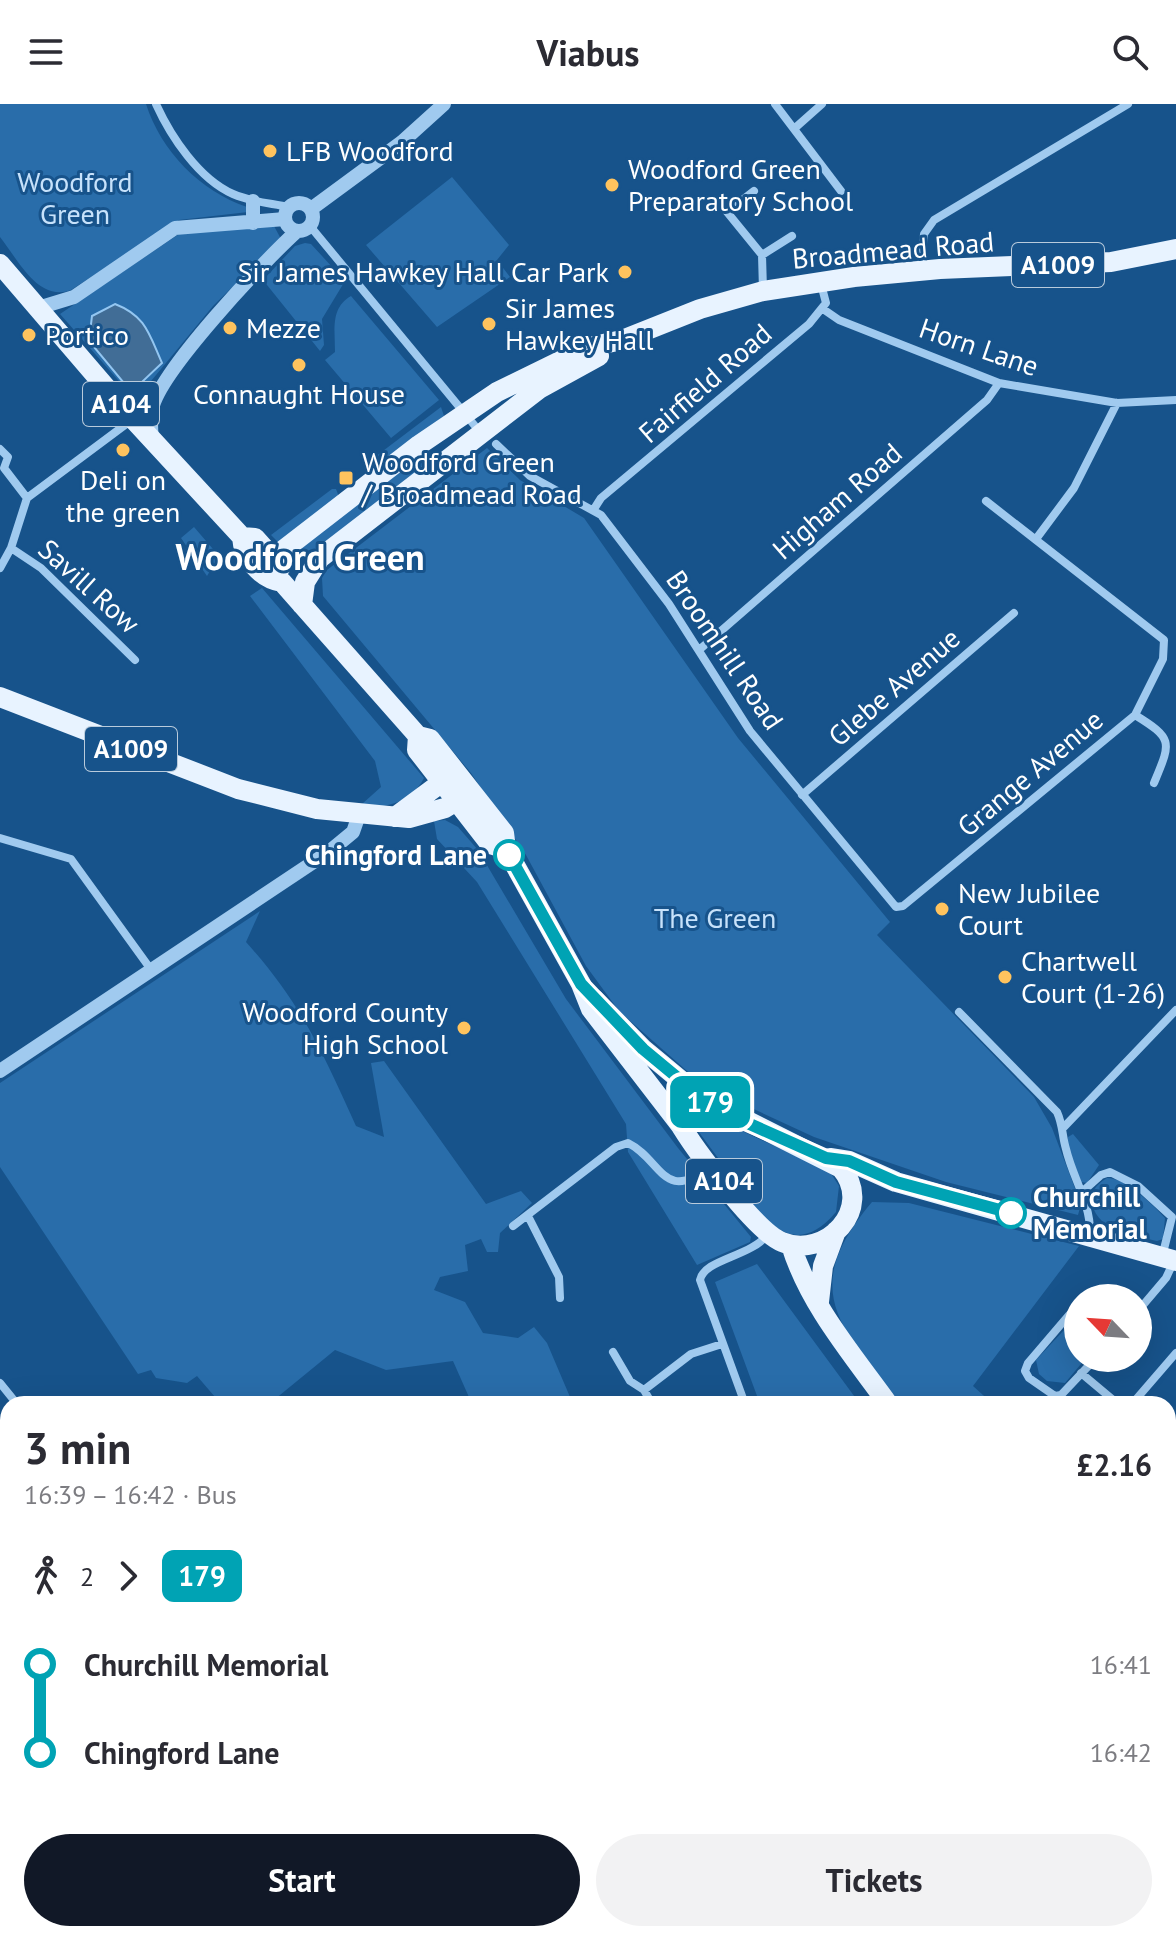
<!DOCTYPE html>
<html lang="en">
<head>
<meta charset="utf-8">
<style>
	:root { --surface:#fff; --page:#f2f2f3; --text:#2b2b33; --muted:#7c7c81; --accent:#111827 }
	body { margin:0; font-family:"PT Sans",sans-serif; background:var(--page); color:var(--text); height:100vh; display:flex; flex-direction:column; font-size:30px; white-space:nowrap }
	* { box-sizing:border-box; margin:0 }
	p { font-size:26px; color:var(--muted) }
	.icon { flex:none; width:44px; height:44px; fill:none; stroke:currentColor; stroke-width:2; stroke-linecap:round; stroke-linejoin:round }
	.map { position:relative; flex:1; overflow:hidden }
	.panel { position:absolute; left:0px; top:1292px; width:1176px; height:546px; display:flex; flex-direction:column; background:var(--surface); border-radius:24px 24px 0 0; box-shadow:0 8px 32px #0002 }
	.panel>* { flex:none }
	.badge { padding:0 16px; border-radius:12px; font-size:28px; line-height:52px }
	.needle { width:52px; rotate:295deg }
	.buttons { position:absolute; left:1064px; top:1180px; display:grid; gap:16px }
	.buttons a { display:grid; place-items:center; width:88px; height:88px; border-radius:50%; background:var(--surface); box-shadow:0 8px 32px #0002; font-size:40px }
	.map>.badge { position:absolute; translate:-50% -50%; box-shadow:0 0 0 4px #fff }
	.legs { display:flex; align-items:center; gap:12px; height:88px; padding:0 24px; font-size:26px }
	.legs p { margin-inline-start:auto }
	.headline { display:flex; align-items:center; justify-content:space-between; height:136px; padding:0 24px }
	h1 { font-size:44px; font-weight:800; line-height:60px }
	.action { display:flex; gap:16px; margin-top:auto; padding:16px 24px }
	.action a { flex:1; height:92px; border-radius:48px; background:var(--accent); color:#fff; font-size:32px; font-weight:800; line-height:92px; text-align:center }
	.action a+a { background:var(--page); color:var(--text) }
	ul { padding:0 24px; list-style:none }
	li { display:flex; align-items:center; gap:28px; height:88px; font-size:30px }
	li i { display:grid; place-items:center; width:12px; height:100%; margin:0 10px; background:currentColor }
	li i::after { content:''; width:20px; height:20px; margin:-10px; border:6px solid; border-radius:50%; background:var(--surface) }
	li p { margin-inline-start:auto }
	li:first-child i { background:linear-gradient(#0000 50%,currentColor 0) }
	li:last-child i { background:linear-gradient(currentColor 50%,#0000 0) }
	header { display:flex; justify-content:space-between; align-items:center; height:104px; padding:0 24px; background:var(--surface); font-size:36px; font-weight:800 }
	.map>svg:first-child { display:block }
	.green { fill:#296daa }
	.water { fill:#416d96; stroke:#93c6f1; stroke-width:2 }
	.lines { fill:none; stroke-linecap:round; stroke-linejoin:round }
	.minor { stroke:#a0caef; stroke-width:8 }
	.tertiary { stroke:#a0caef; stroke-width:14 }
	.primary { stroke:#e8f3ff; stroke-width:20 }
	.line-1-casing { stroke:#fff; stroke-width:18 }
	.line-1 { stroke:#00a3b4; stroke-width:12 }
	.poi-dot { fill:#ffc35e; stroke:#17538b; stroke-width:3 }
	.stop-1-dot { fill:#fff; stroke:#00a3b4; stroke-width:4 }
	.labels { text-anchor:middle; stroke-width:6; stroke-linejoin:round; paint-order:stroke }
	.shield { fill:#17538b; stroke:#b9cbdc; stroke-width:2 }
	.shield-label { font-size:26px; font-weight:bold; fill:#fff }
	.poi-label { font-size:28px; fill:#fff; stroke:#17538b; text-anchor:start }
	.park-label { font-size:28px; fill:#c7e2fb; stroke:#17538b }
	.street-label { font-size:28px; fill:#fff; stroke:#17538b }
	.stop-label { font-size:28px; font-weight:bold; fill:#fff; stroke:#17538b; text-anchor:end }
	.district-label { font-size:36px; font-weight:bold; fill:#fff; stroke:#17538b }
</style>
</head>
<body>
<header><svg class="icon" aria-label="menu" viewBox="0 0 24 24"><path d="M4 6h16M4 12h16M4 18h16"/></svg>Viabus<svg class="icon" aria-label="search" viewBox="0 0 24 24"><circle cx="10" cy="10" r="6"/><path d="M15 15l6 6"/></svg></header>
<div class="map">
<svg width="1176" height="1837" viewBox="0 0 1176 1837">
	<rect width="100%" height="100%" fill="#17538b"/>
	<path class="green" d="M0,0H146C161,47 200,87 247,103L248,108L179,116L71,186C38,198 19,157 0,133Z
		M452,73L509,141L497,156L510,173L437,223L366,141Z
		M274,122L281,135L213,202L142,288L125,284L60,210L179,130Z
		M305,139L311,140L345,177L322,215L324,241L320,247L263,176L295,142Z
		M351,192L439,296L391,334L325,256L335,248C335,226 330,204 351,192Z
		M441,303L444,312L370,367L367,359Z
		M487,344L520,376L584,414L738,634L890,818L877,831L1034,993L1052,1024L1081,1100L1078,1111L946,1078L814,1033L704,982L619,907L586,862L526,751L471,669L323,492L322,474L327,466Z
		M428,346L436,355L309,458L297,443Z
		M332,385H336L339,393L280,440L271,431Z
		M194,423L219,452L207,472L181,434Z
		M262,484L424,674C412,698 389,702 365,705L362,700L381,683L375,657L250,492Z
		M445,716L458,723L478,746L566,895L678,1044L751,1133L750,1138L697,1161L628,1048L626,1020L477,778L437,735L434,717Z
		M260,807L246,838C301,899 323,949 356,1022L384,1033L371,959L384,957L486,1100L521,1087L532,1099L500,1129L498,1148H487L481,1135L465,1141L468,1167L440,1173L434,1186L465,1198L483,1229L518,1234L534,1223L547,1239L573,1300H472L453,1257L386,1266L335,1246L269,1300H221L197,1272L187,1279L156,1274L151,1266L138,1270L0,1063V979Z
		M693,1004L830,1068L839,1082L836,1108C793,1159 763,1114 735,1077C720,1057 705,1036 690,1016Z
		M1073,1030L1099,1061L1087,1079L1081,1078L1068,1044V1033Z
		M1107,1074C1126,1074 1152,1100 1165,1114L1163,1135L1157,1137C1133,1131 1099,1128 1092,1100C1089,1088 1097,1080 1107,1074Z
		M872,1098L909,1099L1079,1142L973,1282L993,1300H900C841,1222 797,1187 872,1098Z
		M757,1160L860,1300H760L715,1178Z
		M1078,1211V1254H1086L1065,1279L1047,1277L1039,1270L1036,1256Z
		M8,1501V1612L0,1601V1508Z
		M0,1674L8,1677V1830H604L609,1837H0Z
		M1168,1720L1176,1731V1837H1123L1120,1830H1168Z
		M641,1830H1019L1022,1837H637Z"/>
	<path class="water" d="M115,200C146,212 149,230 162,259L142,278L128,284L89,237L92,212Z"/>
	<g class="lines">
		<path class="minor" d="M156,0C171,33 199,75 233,90C251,98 270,99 289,103
			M775,0L841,87
			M795,24L822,0
			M754,87L727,108L762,151L792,132
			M310,122L480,328
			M762,151L763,186
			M921,165L924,130L934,116L1128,0
			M823,205L839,216L999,279L1117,299L1176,296
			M496,340L530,372L601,411L669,500L750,627L896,803L903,802L1135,611L1163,555L1164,536L986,397
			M0,345L8,353L4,364L27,394
			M594,405L601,394L809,220L826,199L821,180
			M1036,435L1074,384L1117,299
			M11,444L41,464L135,556
			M0,464L11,444L27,394L133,315
			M699,546L987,296L999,279
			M1135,611C1174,635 1171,638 1154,679
			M802,691L1014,509
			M0,734L71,755L152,867
			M959,908L1057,1008C1063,1021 1062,1032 1066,1045C1073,1075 1091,1099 1090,1130
			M1064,1023L1176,906
			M1082,1088L1101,1071L1110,1068L1138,1082L1172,1113L1162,1153
			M528,1112L559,1173L560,1194
			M513,1122L616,1043L628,1039C661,1055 664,1101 709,1062
			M1078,1206L1069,1211L1028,1259L1025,1267L1029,1274L1055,1292L1061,1291L1096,1254
			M1138,1207L1166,1174L1174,1157
			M613,1248L630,1277L644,1286L652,1300
			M1081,1269L1118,1300
			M0,1279L17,1300
			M644,1286L691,1250L722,1240
			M745,1300L700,1176C704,1155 751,1153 768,1130
			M1132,1300L1176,1249
			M0,1422L8,1417"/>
		<path class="tertiary" d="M285 113a14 14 0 1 1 28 0a14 14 0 1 1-28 0Z
			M311,105L402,38L444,0
			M253,119V97
			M38,204L74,193L175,124L285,115
			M152,336C151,326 150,315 152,305C160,267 264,157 296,128
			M0,967L330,747L353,728L359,711"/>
		<path class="primary" d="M0,160L133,315L242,433C243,454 261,475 282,478L418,632L430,635L504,729L506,745L581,880L591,905L681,1022
			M242,433L255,434L281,463
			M273,454L419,341L497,288L589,243L622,236L700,205L763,187L854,173L940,165L1111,158L1176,145
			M302,501L305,478L320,454L539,285L599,252
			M0,593L238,685L317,705L409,714L445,704L471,688
			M418,632L417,646L490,740L506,745
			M395,713L453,670
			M594,895L643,945L702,994L841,1064C875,1104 826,1156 782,1138C756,1128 693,1043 678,1017L681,998L691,992L702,994
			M830,1054L849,1057L896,1078L1176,1157
			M791,1141C809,1200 852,1250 888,1300
			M819,1198L823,1162L836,1127
			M1168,1685L1176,1696"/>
	</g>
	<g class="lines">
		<g class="line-1-casing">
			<path id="line-1" d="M509,751L581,880L643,945L702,994L743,1017L826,1054L849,1057L896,1078L1011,1109"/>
		</g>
		<use href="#line-1" class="line-1"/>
	</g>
	<g class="poi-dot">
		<circle cx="270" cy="47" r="8"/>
		<circle cx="612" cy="81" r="8"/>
		<circle cx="625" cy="168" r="8"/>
		<circle cx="489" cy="220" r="8"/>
		<circle cx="230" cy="224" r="8"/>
		<circle cx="29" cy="231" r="8"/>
		<circle cx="299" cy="261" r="8"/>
		<circle cx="123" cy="346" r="8"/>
		<rect x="338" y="366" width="16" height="16" rx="4"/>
		<circle cx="942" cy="805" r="8"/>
		<circle cx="1005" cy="873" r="8"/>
		<circle cx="464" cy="924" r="8"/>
	</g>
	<g class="stop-1-dot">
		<circle cx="509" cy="751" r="14"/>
		<circle cx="1011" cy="1109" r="14"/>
	</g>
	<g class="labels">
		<g class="shield">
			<rect x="1012" y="139" width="92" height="44" rx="6"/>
			<rect x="83" y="278" width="76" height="44" rx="6"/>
			<rect x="85" y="623" width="92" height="44" rx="6"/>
			<rect x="686" y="1055" width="76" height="44" rx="6"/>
		</g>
		<g class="shield-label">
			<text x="1058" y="170">A1009</text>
			<text x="121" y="309">A104</text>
			<text x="131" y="654">A1009</text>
			<text x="724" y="1086">A104</text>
		</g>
		<g class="poi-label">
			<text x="286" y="57">LFB Woodford</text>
			<text x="628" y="75">Woodford Green<tspan x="628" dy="32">Preparatory School</tspan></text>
			<text x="609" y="178" text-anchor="end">Sir James Hawkey Hall Car Park</text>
			<text x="505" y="214">Sir James<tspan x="505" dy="32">Hawkey Hall</tspan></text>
			<text x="246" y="234">Mezze</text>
			<text x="45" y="241">Portico</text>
			<text x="299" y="300" text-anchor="middle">Connaught House</text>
			<text x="362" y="368">Woodford Green<tspan x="362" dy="32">/ Broadmead Road</tspan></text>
			<text x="123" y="386" text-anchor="middle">Deli on<tspan x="123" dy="32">the green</tspan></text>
			<text x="958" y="799">New Jubilee<tspan x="958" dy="32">Court</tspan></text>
			<text x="1021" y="867">Chartwell<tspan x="1021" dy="32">Court (1-26)</tspan></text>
			<text x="448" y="918" text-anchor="end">Woodford County<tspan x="448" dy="32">High School</tspan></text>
		</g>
		<g class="park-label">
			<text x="75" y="88">Woodford<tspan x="75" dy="32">Green</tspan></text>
			<text x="715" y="824">The Green</text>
		</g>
		<g class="street-label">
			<text transform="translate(893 146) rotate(-5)" y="10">Broadmead Road</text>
			<text transform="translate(979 243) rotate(19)" y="10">Horn Lane</text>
			<text transform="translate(705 279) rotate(-41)" y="10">Fairfield Road</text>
			<text transform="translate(837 397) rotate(-41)" y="10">Higham Road</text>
			<text transform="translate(89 482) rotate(42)" y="10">Savill Row</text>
			<text transform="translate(725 546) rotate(56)" y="10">Broomhill Road</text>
			<text transform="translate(894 583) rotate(-41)" y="10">Glebe Avenue</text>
			<text transform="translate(1030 669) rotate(-40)" y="10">Grange Avenue</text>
		</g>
		<g class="stop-label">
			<text x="487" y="761">Chingford Lane</text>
			<text x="1033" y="1103" text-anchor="start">Churchill<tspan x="1033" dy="32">Memorial</tspan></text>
		</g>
		<g class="district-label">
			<text x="300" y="466">Woodford Green</text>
		</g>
	</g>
</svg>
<div class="buttons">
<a><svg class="needle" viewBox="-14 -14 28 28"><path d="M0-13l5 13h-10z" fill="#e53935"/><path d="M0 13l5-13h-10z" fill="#7c7c81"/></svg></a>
</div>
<b class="badge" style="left:710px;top:998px;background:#00a3b4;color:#fff">179</b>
<section class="panel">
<div class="headline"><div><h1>3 min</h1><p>16:39 – 16:42 · Bus</p></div><b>£2.16</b></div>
<div class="legs"><svg class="icon" aria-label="walk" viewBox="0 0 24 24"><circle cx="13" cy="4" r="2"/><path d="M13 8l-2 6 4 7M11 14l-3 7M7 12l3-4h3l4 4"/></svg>2<svg class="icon" aria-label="forward" viewBox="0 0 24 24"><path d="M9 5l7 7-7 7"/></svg><b class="badge" style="background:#00a3b4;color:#fff">179</b></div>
<ul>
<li><i style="color:#00a3b4"></i><b>Churchill Memorial</b><p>16:41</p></li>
<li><i style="color:#00a3b4"></i><b>Chingford Lane</b><p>16:42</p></li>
</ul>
<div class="action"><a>Start</a><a>Tickets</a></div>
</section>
</div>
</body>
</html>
